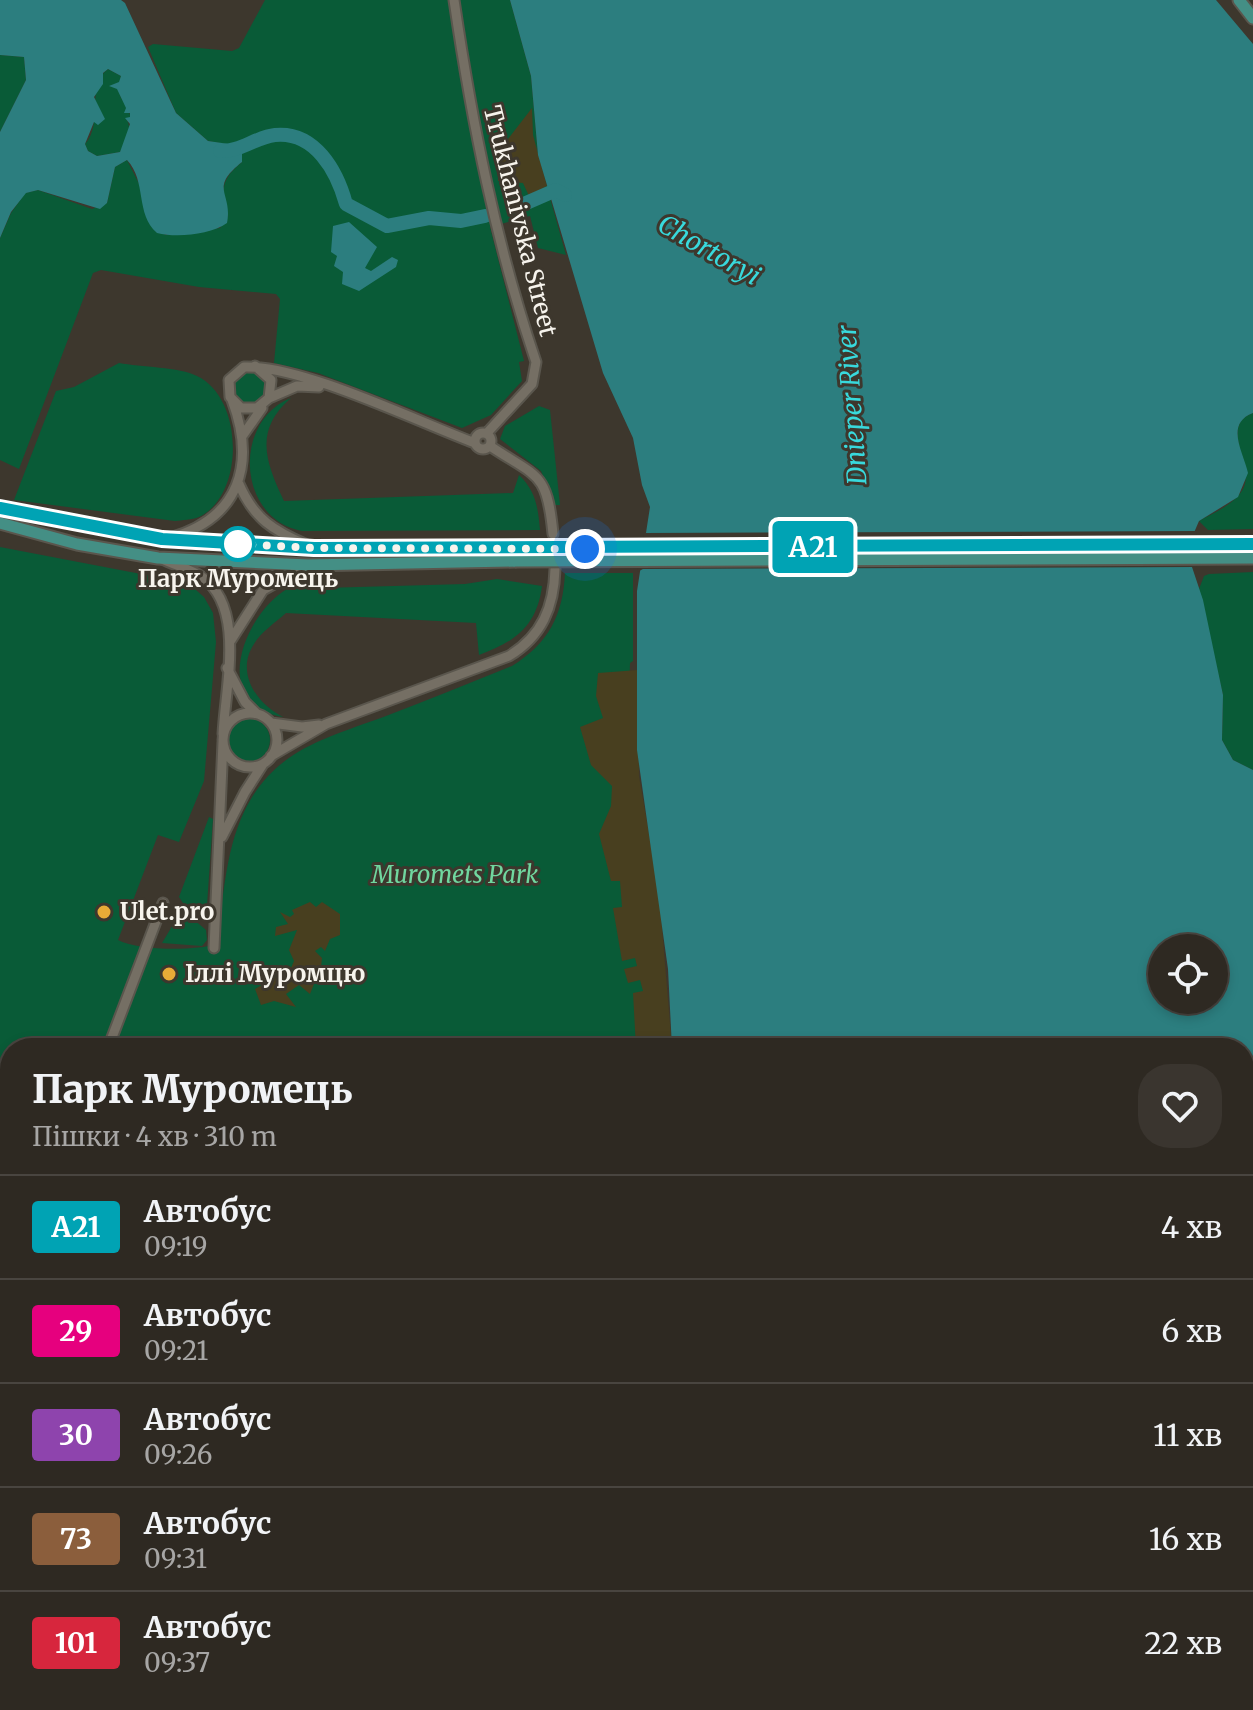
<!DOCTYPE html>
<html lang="uk">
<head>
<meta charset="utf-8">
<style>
	:root { --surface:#2e2922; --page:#3a352f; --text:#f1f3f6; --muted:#a7a6a5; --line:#494540 }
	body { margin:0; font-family:Merriweather,serif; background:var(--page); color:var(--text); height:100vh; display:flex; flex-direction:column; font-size:30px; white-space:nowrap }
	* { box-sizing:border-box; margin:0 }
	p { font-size:26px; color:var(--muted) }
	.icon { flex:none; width:44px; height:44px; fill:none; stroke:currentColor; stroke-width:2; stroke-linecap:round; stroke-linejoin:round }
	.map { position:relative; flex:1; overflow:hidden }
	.sheet { position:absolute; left:0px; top:1038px; width:1254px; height:672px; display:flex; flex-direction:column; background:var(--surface); border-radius:32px 32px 0 0; box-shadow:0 4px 12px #0003,0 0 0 2px var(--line) }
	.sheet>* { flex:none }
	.badge { padding:0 16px; border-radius:6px; font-size:28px; line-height:52px }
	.fabs { position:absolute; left:1148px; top:934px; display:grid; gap:16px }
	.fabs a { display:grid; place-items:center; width:80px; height:80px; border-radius:50%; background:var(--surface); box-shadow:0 4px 12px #0003,0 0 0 2px var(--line); font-size:40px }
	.you { position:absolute; width:40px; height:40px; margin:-20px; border:6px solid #fff; border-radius:50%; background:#1a73e8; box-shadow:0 0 0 12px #1a73e833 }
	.map>.badge { position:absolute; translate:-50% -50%; box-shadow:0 0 0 4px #fff }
	.round { display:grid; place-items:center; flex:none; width:84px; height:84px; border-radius:32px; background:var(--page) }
	.head { display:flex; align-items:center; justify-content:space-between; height:136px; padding:0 32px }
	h1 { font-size:38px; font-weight:800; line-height:60px }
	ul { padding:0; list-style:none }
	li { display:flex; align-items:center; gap:24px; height:104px; padding:0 32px; border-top:2px solid var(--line) }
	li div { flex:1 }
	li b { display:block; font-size:30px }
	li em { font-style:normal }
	li .badge { min-width:88px; font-weight:700; text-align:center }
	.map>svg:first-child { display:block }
	.green { fill:#095b37 }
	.sand { fill:#483f1f }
	.water { fill:#2c7e7f; fill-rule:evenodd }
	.pier { fill:#3d372d }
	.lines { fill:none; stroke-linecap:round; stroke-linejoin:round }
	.river { stroke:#2c7e7f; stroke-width:14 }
	.minor-casing { stroke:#5a564d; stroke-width:13 }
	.major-casing { stroke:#5a564d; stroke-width:15 }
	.minor { stroke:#756f64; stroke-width:9 }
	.major { stroke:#448f85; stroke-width:11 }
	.major-bridge-casing { stroke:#5a564d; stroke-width:15; stroke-linecap:butt }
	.major-bridge { stroke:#448f85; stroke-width:11 }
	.line-casing { stroke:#fff; stroke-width:18 }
	.line { stroke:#00a3b4; stroke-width:12 }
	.walk { stroke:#f7f4ed; stroke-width:8; stroke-dasharray:0 14.4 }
	.stop-dot { fill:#fff; stroke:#00a3b4; stroke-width:4 }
	.poi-dot { fill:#e8ab37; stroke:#3d372d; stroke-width:3 }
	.labels { text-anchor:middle; stroke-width:6; stroke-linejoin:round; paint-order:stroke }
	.street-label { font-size:24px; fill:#f7f4ed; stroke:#3d372d }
	.stop-label { font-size:24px; font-weight:bold; fill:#f7f4ed; stroke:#3d372d }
	.park-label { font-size:24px; font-style:italic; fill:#70d79f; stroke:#3d372d }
	.poi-label { font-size:24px; font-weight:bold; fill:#f7f4ed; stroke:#3d372d; text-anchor:start }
	.water-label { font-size:26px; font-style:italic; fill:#38d9dc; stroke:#3d372d }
</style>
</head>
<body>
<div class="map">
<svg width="1253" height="1710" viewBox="0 0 1253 1710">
	<rect width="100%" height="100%" fill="#3d372d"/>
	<path class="green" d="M265,0H510L531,76L538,155L566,255L538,248L530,216L490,227L524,361L519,362L522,381L491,415L462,428L318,373L274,363L280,299L276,294L199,287L101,270L93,273L19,469L0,460V238L11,213L25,193L38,190L92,209L107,203L115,167L127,160L165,235L220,228L228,216C221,190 220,180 242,162L225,144L208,141L176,113L148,47L153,44L232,51L239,48Z
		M0,55L24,57L26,80L0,132Z
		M108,69L121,76C115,101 126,98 131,118H126C133,129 127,142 120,152L97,156L88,151L85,144C104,124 85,86 108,69Z
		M119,363C140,367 180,367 197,376C244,398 245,495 199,517C192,520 182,520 175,521L14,500L56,391L74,387Z
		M233 388a17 17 0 1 1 34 0a17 17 0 1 1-34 0Z
		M291,398C254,430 265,461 284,501L513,493L519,475C536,491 538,508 540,530L302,531C237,519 232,421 291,398Z
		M539,406L550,410L560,505H555L541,471L500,439L505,426Z
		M1253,413V529L1208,530L1199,521C1215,512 1236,504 1244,487C1253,464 1219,425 1253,413Z
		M0,547L188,583L204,597L213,613L216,642L204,781L179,842L158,835L118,940C140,951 194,951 217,944C223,901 225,852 244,812C274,749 327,738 386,716C428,700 470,683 512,666C549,643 563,615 565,573H633V661L630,663L625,798L650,1048H10V1700H383L380,1710H0Z
		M1253,572V770L1233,760L1222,740L1223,695L1199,589L1204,576L1209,574Z
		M497,579L542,586C537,626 515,642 479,655L476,623L286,613C276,622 261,632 254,644C235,673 257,704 283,717C209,706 243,615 287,589L465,584Z
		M226 740a22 22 0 1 1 44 0a22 22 0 1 1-44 0Z
		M209,817L213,819L207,905L198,910L185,906L179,897Z
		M180,913H186L206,930L207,940L202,946L162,943Z
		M1253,1233V1342L1244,1303V1240Z"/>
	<path class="sand" d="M532,108L533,135L547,186L529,196L523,183L498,181V152Z
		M638,670L639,776L659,892L672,1048H636L633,993L643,991L640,980L628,983L624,969L637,966L635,958L622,961L613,908L622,907L620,881H611L599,834L611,806L612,786L591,765L580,727L603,718L596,696L598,673Z
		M310,902L316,907L322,902L340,914V935L330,939L325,951L321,947L315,951L322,958L321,967L306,980L314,984L310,994L299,985L286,994L296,1007L274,1001L261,1005L255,989L291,968L294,961L289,950L297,930L275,936L276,927L288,924L280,912L290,917L294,914L292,910Z"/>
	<path class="water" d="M0,0H121L125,3L176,113L208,141L236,145L242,151V162C208,189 233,192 227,223C210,235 176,238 157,233C135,214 147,181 127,160L115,167L107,203L100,209L38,190L26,193L11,212L0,238V132L26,80L24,57L0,55ZM108,69L121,76L119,82L109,86L117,89L126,108L124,113H130V117L125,118L130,124L120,152L97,156L88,151L85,144L94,122L98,125L105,119L94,97L103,84V73Z
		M510,0H1216L1253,44V413C1224,424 1244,453 1248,473L1238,497L1199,521L1190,542L1191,564L1203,600L1223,695L1222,740L1233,760L1253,770V1233L1244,1240V1048H672L668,969L637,750V591L650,507L642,485L633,438L603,373L538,155L531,76ZM1162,948H1214V1000H1162Z
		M349,222L377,247L365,268L371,271L392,257L398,260L396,267L359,291L342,284L343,272L334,266L337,256L331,252L333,226Z
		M1244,1303L1253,1342V1450L1244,1452Z
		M1244,1469L1253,1485V1710H514V1700H1244Z"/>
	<path class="pier" d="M1197,531L1196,567L643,569L637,572L644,533Z"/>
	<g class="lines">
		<path class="river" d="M220,151C240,152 256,137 275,135C315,131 337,171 346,204L387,226L429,218L461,221L485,216
			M517,207L556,190L565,195"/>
		<g class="minor-casing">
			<path id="minor" d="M454,0C472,123 496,244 536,362L532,384L487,433
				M255,366L271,380L269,398L257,408H241L230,397L229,380L244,367C302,365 416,421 475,443
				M269,398L297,386L319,387
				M475 441a8 8 0 1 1 16 0a8 8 0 1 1-16 0Z
				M243,435L262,408
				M490,446C538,478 547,471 553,534
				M239,484C254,519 274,531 307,545
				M170,538C240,518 256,464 232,400
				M162,559C174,565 191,569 202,577C246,607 225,689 223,734
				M231,640L263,590L308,565
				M227,668L245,702L256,713
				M223 740a27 27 0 1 1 54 0a27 27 0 1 1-54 0Z
				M271,723L302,727L319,725
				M271,756L326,724L509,656C542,636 554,607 555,569
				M222,837L245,792L263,764
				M214,948L223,742
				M108,1048L163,903
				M0,1130L10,1128"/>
		</g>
		<g class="major-casing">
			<path id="major" d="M1239,0L1253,18
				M0,508L162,539L314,548L515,550
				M0,523L77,544L158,558L308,565L515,561"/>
		</g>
		<use href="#minor" class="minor"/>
		<use href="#major" class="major"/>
		<g class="major-bridge-casing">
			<path id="major-bridge" d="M515,550L1253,544
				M515,561L1253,558"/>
		</g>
		<use href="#major-bridge" class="major-bridge"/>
	</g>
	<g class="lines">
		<g class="line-casing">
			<path id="line" d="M0,508L162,539L314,548L1253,544"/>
		</g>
		<use href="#line" class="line"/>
		<path class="walk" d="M238,544L314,548L585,549"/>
	</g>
	<circle class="stop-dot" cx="238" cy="544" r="16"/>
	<g class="poi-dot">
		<circle cx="104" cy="912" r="8"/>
		<circle cx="169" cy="974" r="8"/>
	</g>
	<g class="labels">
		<g class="street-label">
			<text transform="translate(520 221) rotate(76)" y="8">Trukhanivska Street</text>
		</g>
		<g class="stop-label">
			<text x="238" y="587">Парк Муромець</text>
		</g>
		<g class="park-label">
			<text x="455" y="883">Muromets Park</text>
		</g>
		<g class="poi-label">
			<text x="120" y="920">Ulet.pro</text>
			<text x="185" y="982">Іллі Муромцю</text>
		</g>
		<g class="water-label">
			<text transform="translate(709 250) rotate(30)" y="9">Chortoryi</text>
			<text transform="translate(852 405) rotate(-94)" y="9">Dnieper River</text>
		</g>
	</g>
</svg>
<div class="fabs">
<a><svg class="icon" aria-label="locate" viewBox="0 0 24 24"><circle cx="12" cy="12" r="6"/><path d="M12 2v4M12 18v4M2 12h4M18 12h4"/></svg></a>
</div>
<div class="you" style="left:585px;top:549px"></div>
<b class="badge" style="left:813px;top:547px;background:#00a3b4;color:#fff">А21</b>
<section class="sheet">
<div class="head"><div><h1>Парк Муромець</h1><p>Пішки · 4 хв · 310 m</p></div><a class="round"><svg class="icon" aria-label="heart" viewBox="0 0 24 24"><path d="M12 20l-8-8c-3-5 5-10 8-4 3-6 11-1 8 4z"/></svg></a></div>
<ul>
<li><span class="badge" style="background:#00a3b4;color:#fff">А21</span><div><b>Автобус</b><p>09:19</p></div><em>4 хв</em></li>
<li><span class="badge" style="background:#e6007e;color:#fff">29</span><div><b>Автобус</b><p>09:21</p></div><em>6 хв</em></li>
<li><span class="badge" style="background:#8e44ad;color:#fff">30</span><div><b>Автобус</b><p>09:26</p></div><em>11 хв</em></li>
<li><span class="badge" style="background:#8b5e3c;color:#fff">73</span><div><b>Автобус</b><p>09:31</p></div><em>16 хв</em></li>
<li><span class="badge" style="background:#d7263d;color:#fff">101</span><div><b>Автобус</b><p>09:37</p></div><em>22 хв</em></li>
</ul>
</section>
</div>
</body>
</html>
